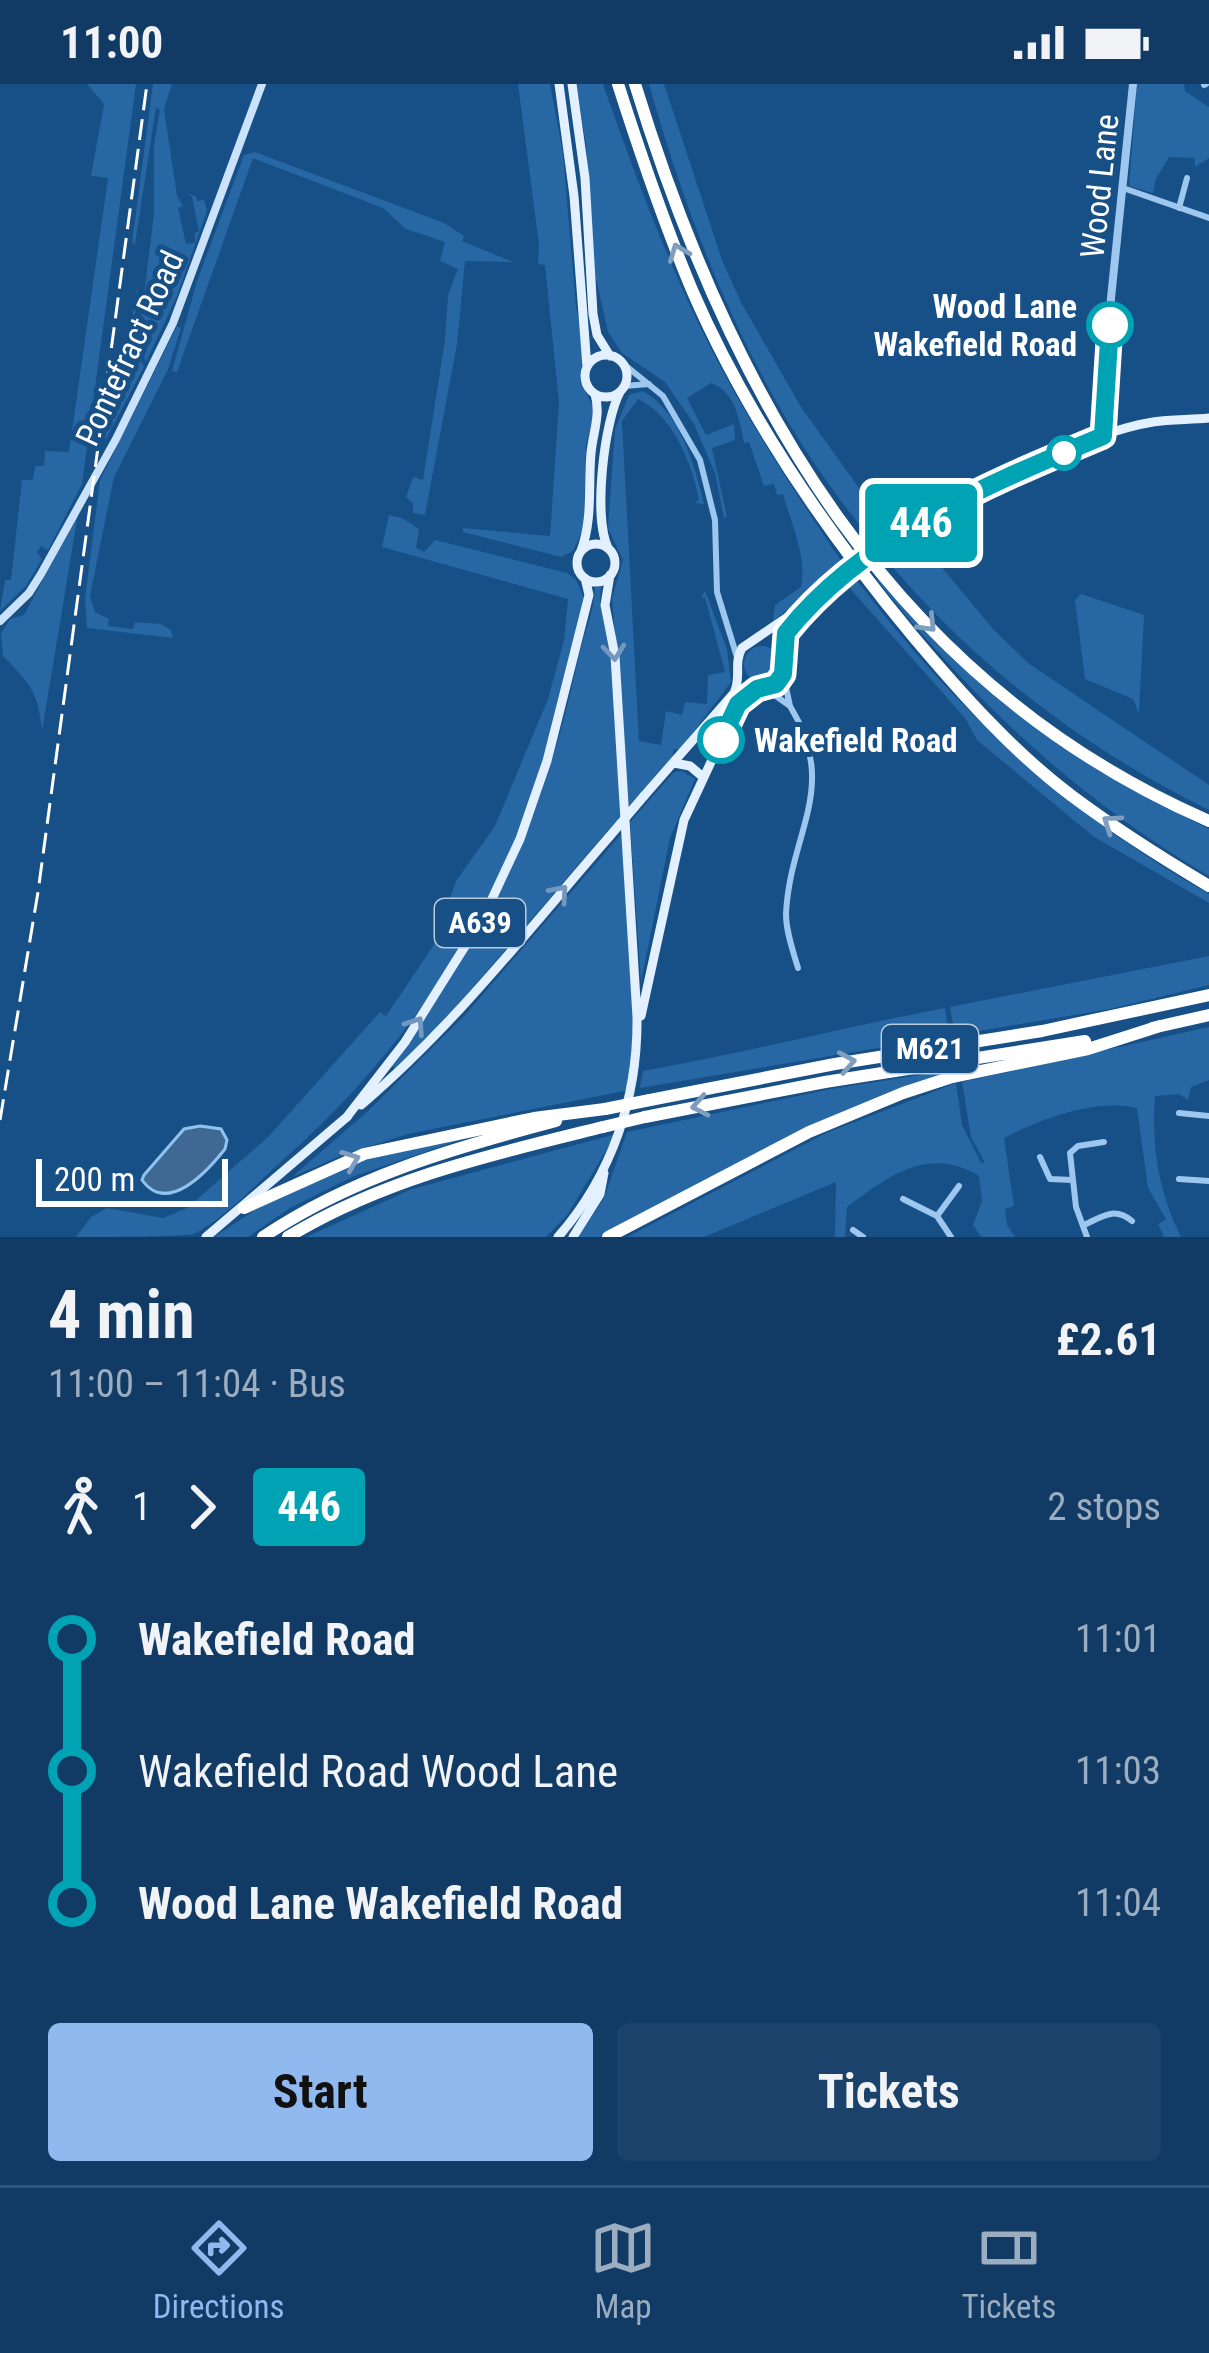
<!DOCTYPE html>
<html lang="en">
<head>
<meta charset="utf-8">
<style>
	:root { --surface:#113b65; --page:#1a426b; --text:#f1f3f6; --muted:#9cadbf; --line:#305579; --accent:#90b9f0 }
	body { margin:0; font-family:"Roboto Condensed",sans-serif; background:var(--page); color:var(--text); height:100vh; display:flex; flex-direction:column; font-size:45px; white-space:nowrap }
	* { box-sizing:border-box; margin:0 }
	p { font-size:39px; color:var(--muted) }
	.icon { flex:none; width:66px; height:66px; fill:none; stroke:currentColor; stroke-width:2; stroke-linecap:round; stroke-linejoin:round }
	.map { position:relative; height:1153px; overflow:hidden }
	.panel { display:flex; flex-direction:column; background:var(--surface); flex:1 }
	.panel>* { flex:none }
	.badge { padding:0 24px; border-radius:9px; font-size:42px; line-height:78px }
	.scale { position:absolute; left:36px; bottom:30px; width:192px; box-sizing:border-box; padding-left:12px; border:6px solid #fff; border-top:0; font-size:33px; line-height:42px; white-space:nowrap; color:#fff; -webkit-text-stroke:9px #174f87; paint-order:stroke }
	.map>.badge { position:absolute; translate:-50% -50%; box-shadow:0 0 0 6px #fff }
	.legs { display:flex; align-items:center; gap:18px; height:132px; padding:0 48px; font-size:39px }
	.legs p { margin-inline-start:auto }
	.overview { display:flex; align-items:center; justify-content:space-between; height:204px; padding:0 48px }
	h1 { font-size:66px; font-weight:700; line-height:90px }
	.cta { display:flex; gap:24px; margin-top:auto; padding:24px 48px }
	.cta a { flex:1; height:138px; border-radius:12px; background:var(--accent); color:#111; font-size:48px; font-weight:700; line-height:138px; text-align:center }
	.cta a+a { background:var(--page); color:var(--text) }
	ul { padding:0 48px; list-style:none }
	li { display:flex; align-items:center; gap:42px; height:132px; font-size:45px }
	li i { display:grid; place-items:center; width:18px; height:100%; margin:0 15px; background:currentColor }
	li i::after { content:''; width:30px; height:30px; margin:-15px; border:9px solid; border-radius:50%; background:var(--surface) }
	li p { margin-inline-start:auto }
	li:first-child i { background:linear-gradient(#0000 50%,currentColor 0) }
	li:last-child i { background:linear-gradient(currentColor 50%,#0000 0) }
	.status { display:flex; justify-content:space-between; align-items:center; height:84px; padding:0 60px; background:var(--surface); direction:ltr }
	.status svg { height:33px; fill:currentColor }
	.menu { display:flex; justify-content:space-around; align-items:center; height:168px; border-top:3px solid var(--line); background:var(--surface); font-size:33px; color:var(--muted) }
	.menu a { display:grid; justify-items:center; gap:6px }
	.menu .active { color:var(--accent) }
	.map>svg:first-child { display:block }
	.green { fill:#2667a4 }
	.water { fill:#3f6992; stroke:#8fc3f0; stroke-width:3 }
	.lines { fill:none; stroke-linecap:round; stroke-linejoin:round }
	.minor { stroke:#9dc7ee; stroke-width:6 }
	.tertiary { stroke:#9dc7ee; stroke-width:8 }
	.secondary { stroke:#cae2fa; stroke-width:8 }
	.primary { stroke:#e3f0ff; stroke-width:9 }
	.motorway { stroke:#fff; stroke-width:12 }
	.rail { stroke:#fff; stroke-width:3; stroke-dasharray:21 9; stroke-linecap:butt }
	.primary-bridge { stroke:#e3f0ff; stroke-width:9 }
	.motorway-bridge { stroke:#fff; stroke-width:12 }
	.oneway { stroke:#7f9ebd }
	.oneway2 { stroke:#7397bd }
	.line-1-casing { stroke:#fff; stroke-width:27 }
	.line-1 { stroke:#00a3b4; stroke-width:18 }
	.stop-1-dot { fill:#fff; stroke:#00a3b4; stroke-width:6 }
	.labels { text-anchor:middle; stroke-width:10; stroke-linejoin:round; paint-order:stroke }
	.shield { fill:#174f87; stroke:#b9cadb; stroke-width:3 }
	.shield-label { font-size:30px; font-weight:bold; fill:#fff }
	.street-label { font-size:33px; fill:#fff; stroke:#174f87 }
	.stop-label { font-size:33px; font-weight:bold; fill:#fff; stroke:#174f87; text-anchor:end }
</style>
</head>
<body>
<div class="status"><b>11:00</b><svg viewBox="0 0 49 12"><path d="M0 12V9h3v3zM5 12V6h3v6zM10 12V3h3v9zM15 12V0h3v12zM26 1h20v11H26zM47 4h2v5h-2z"/></svg></div>
<div class="map">
<svg width="1209" height="1153" viewBox="0 0 1209 1153">
	<rect width="100%" height="100%" fill="#174f87"/>
	<path class="green" d="M87,0H136L82,400L48,466L41,462L37,468L42,475L26,502L0,527L5,496H11L22,396H33L35,382H44L45,367L69,368L108,94L91,92L104,20Z
		M153,0H172L164,25L177,112L183,122L178,124L186,160L195,159V149L199,147L192,113L187,109L197,113L196,117L204,116L207,127L177,212L146,278L138,259L154,130V61L160,26L156,23L135,160L132,159Z
		M518,0H550L563,70L576,222L584,263L580,298L592,320L594,331L586,361L584,443L573,467L561,473L463,448V444L550,452L559,319L545,181L538,180L539,161Z
		M576,0H603C630,77 659,156 694,230C736,319 789,400 844,481L773,537L775,521L801,503C807,473 791,439 783,410L777,411L774,400L764,402L749,358L744,359C740,337 735,307 711,299L687,314L706,351L734,340L735,356L712,364L727,433L724,434L715,389L694,340L665,298L622,269L608,248L594,186L586,60Z
		M649,0H664L723,179L742,220L801,323L869,418L899,443L874,458C763,329 695,163 649,0Z
		M1137,0H1184L1185,7L1209,23V74L1195,83V74L1169,73L1156,95L1153,109L1129,102Z
		M255,68L444,139L464,152L462,157L513,178L465,177L457,260L425,431L413,429V419L406,413L413,393L423,396L445,256L448,211L458,185L440,177L445,158L406,145L383,124L253,74L177,288L172,287L197,197L244,71Z
		M138,199L133,260L144,283L105,357L116,277L126,268Z
		M177,242L181,244L168,285L114,393L90,512L95,528L109,535L108,542L133,545L135,538L161,540L171,546L173,554L87,544L85,515L100,396Z
		M643,307C679,327 695,381 704,420L695,419L699,415C692,380 673,331 638,315L622,337L639,657L661,661L666,627L682,631L685,618L707,620L708,591L725,588L705,513H701L705,507L727,565L731,598L680,666L674,665L672,675L629,722L612,514L623,476L608,444L615,345L629,311Z
		M78,430L42,647C38,607 30,600 3,572L1,550L10,535L24,531Z
		M389,431L402,434L419,445L416,464L424,468L435,456L567,489L576,496L585,516C575,557 567,599 555,640C506,814 418,956 285,1074C257,1099 228,1132 194,1150C179,1153 99,1153 76,1153L91,1133L107,1124L163,1134L187,1124L269,1052L380,928L386,932L433,862L456,797L495,742L548,615L564,556L568,515L382,463Z
		M900,464L910,480L930,469L993,545L1028,579L1209,701V726C1084,664 974,581 884,473Z
		M879,494C969,592 1089,688 1209,745V792C1078,715 971,615 877,496Z
		M856,495C952,623 1068,731 1209,810V819L1094,753L977,656L965,634L847,501Z
		M595,503H601L600,518L611,575L622,730L464,914L397,986L391,981C489,849 544,737 578,575C583,552 595,526 595,503Z
		M1081,510L1144,531L1139,630L1133,615L1085,595L1075,516Z
		M744 580a18 18 0 1 1 36 0a18 18 0 1 1-36 0Z
		M682,687L695,695L670,754L641,898L630,738L674,688Z
		M623,748L634,943L629,1006L408,1050L345,1070L292,1093L368,1027L465,931Z
		M1209,872V901L1110,925L955,951L950,923Z
		M945,924L949,952L640,1004L643,987C745,969 844,943 945,924Z
		M1209,943V996L1191,1003L1188,1016L1179,1010L1155,1012C1151,1062 1159,1109 1181,1153H1164L1158,1140L1166,1135L1148,1104L1137,1024C1096,1014 1040,1035 1004,1054L1014,1122L1005,1125L1007,1141L1015,1153H981L973,1141L982,1117L979,1092C928,1061 888,1093 847,1123L845,1153H835L836,1098L704,1153H627L826,1049L956,999L962,1041L981,1079H985L971,1053L962,998Z
		M965,984L915,1000L599,1153H578L604,1114L627,1048L831,1005Z
		M616,1050L568,1130L546,1153H306L412,1105Z
		M463,1055L352,1093L290,1124L248,1153H214L272,1115L374,1072Z"/>
	<path class="water" d="M200,1042L221,1045L227,1056L225,1065C206,1089 167,1131 142,1096L144,1091L184,1045Z"/>
	<g class="lines">
		<path class="minor" d="M1204,1L1206,0
			M1123,104L1209,134
			M1179,124L1187,94
			M620,277L663,312L700,376L715,436L717,508L737,573
			M624,302L649,300
			M766,605L790,622L783,590
			M790,622C840,704 790,747 786,830C786,848 793,867 798,884
			M1179,1029L1209,1032
			M1040,1073L1050,1095L1072,1096
			M1179,1095L1209,1097
			M903,1115L937,1132L951,1153
			M937,1132L959,1102
			M1084,1141C1102,1133 1114,1122 1132,1137
			M853,1146L863,1153
			M1087,1153L1076,1123L1070,1069L1078,1062L1104,1058"/>
		<path class="tertiary" d="M1103,352L1111,214L1133,0"/>
		<path class="secondary" d="M0,537L29,509L41,490L116,355L173,239L262,0"/>
		<path class="primary" d="M559,0L574,112L587,283
			M572,0L585,94L593,230L597,251L610,272
			M585 292a21 21 0 1 1 42 0a21 21 0 1 1-42 0Z
			M897,453C957,414 1083,349 1153,338C1171,335 1190,336 1209,334
			M577 479a19 19 0 1 1 38 0a19 19 0 1 1-38 0Z
			M608,464C593,433 604,338 620,308
			M581,467C593,435 588,402 591,369C593,348 601,331 595,310
			M674,679L690,682L703,693
			M644,712L734,609C742,593 733,580 742,564L808,519
			M641,932L684,736L738,620L757,605L776,600L785,585C781,536 810,522 844,490
			M361,1021C454,942 529,845 609,753
			M346,1034L405,958L484,832L520,755L547,677L589,511L585,494
			M206,1153L348,1032
			M558,1153C612,1091 638,1014 637,933L615,572L605,521L610,491
			M573,1153L600,1110L604,1089"/>
		<path class="motorway" d="M618,0C640,69 664,139 692,206C746,331 825,446 912,551C960,608 1012,667 1072,712C1116,745 1162,774 1209,802
			M635,0C732,316 892,599 1209,737
			M1152,944L1209,931
			M650,1016L835,980L1042,947L1209,911
			M645,1033L825,998L1085,957
			M244,1124L364,1070L534,1034L605,1025
			M263,1153C352,1093 454,1064 556,1037
			M288,1153C385,1094 494,1070 603,1043
			M608,1153L809,1048L903,1009L952,993L1088,965L1160,942"/>
		<path class="rail" d="M0,1036L38,808L147,0"/>
		<path class="primary-bridge" d="M844,490L897,453
			M609,753L644,712"/>
		<path class="motorway-bridge" d="M605,1025L650,1016
			M603,1043L645,1033"/>
	</g>
	<defs><path id="oneway-chevron" d="M-2-3.5L2.5 0L-2 3.5" fill="none" stroke-width="1.6" stroke-linecap="round" stroke-linejoin="round" transform="scale(3)"/></defs>
	<g class="oneway">
		<use href="#oneway-chevron" transform="translate(678 168) rotate(-111)"/>
		<use href="#oneway-chevron" transform="translate(928 540) rotate(46)"/>
		<use href="#oneway-chevron" transform="translate(1111 739) rotate(-145)"/>
		<use href="#oneway-chevron" transform="translate(847 978) rotate(-10)"/>
		<use href="#oneway-chevron" transform="translate(700 1022) rotate(169)"/>
		<use href="#oneway-chevron" transform="translate(351 1076) rotate(-21)"/>
	</g>
	<g class="oneway2">
		<use href="#oneway-chevron" transform="translate(614 568) rotate(84)"/>
		<use href="#oneway-chevron" transform="translate(560 809) rotate(-49)"/>
		<use href="#oneway-chevron" transform="translate(416 941) rotate(-56)"/>
	</g>
	<g class="lines">
		<g class="line-1-casing">
			<path id="line-1" d="M721,656L738,620L757,605L776,600L783,590L786,549C864,451 991,399 1103,352L1110,241"/>
		</g>
		<use href="#line-1" class="line-1"/>
	</g>
	<g class="stop-1-dot">
		<circle cx="1110" cy="241" r="21"/>
		<circle cx="1064" cy="369" r="15"/>
		<circle cx="721" cy="656" r="21"/>
	</g>
	<g class="labels">
		<g class="shield">
			<rect x="435" y="815" width="90" height="48" rx="9"/>
			<rect x="882" y="941" width="96" height="48" rx="9"/>
		</g>
		<g class="shield-label">
			<text x="480" y="849">A639</text>
			<text x="930" y="975">M621</text>
		</g>
		<g class="street-label">
			<text transform="translate(1099 102) rotate(-84)" y="12">Wood Lane</text>
			<text transform="translate(129 264) rotate(-65)" y="12">Pontefract Road</text>
		</g>
		<g class="stop-label">
			<text x="1077" y="234">Wood Lane<tspan x="1077" dy="38">Wakefield Road</tspan></text>
			<text x="754" y="668" text-anchor="start">Wakefield Road</text>
		</g>
	</g>
</svg>
<div class="scale">200 m</div>
<b class="badge" style="left:921px;top:439px;background:#00a3b4;color:#fff">446</b>
</div>
<section class="panel">
<div class="overview"><div><h1>4 min</h1><p>11:00 – 11:04 · Bus</p></div><b>£2.61</b></div>
<div class="legs"><svg class="icon" aria-label="walk" viewBox="0 0 24 24"><circle cx="13" cy="4" r="2"/><path d="M13 8l-2 6 4 7M11 14l-3 7M7 12l3-4h3l4 4"/></svg>1<svg class="icon" aria-label="forward" viewBox="0 0 24 24"><path d="M9 5l7 7-7 7"/></svg><b class="badge" style="background:#00a3b4;color:#fff">446</b><p>2 stops</p></div>
<ul>
<li><i style="color:#00a3b4"></i><b>Wakefield Road</b><p>11:01</p></li>
<li><i style="color:#00a3b4"></i><span>Wakefield Road Wood Lane</span><p>11:03</p></li>
<li><i style="color:#00a3b4"></i><b>Wood Lane Wakefield Road</b><p>11:04</p></li>
</ul>
<div class="cta"><a>Start</a><a>Tickets</a></div>
</section>
<nav class="menu">
<a class="active"><svg class="icon" aria-label="directions" viewBox="0 0 24 24"><path d="M12 3l9 9-9 9-9-9zM9 14v-3h6M13 9l2 2-2 2"/></svg>Directions</a>
<a><svg class="icon" aria-label="map" viewBox="0 0 24 24"><path d="M3 6l6-2 6 2 6-2v14l-6 2-6-2-6 2zM9 4v14M15 6v14"/></svg>Map</a>
<a><svg class="icon" aria-label="tickets" viewBox="0 0 24 24"><path d="M3 7h18v10H3zM15 7v10"/></svg>Tickets</a>
</nav>
</body>
</html>
